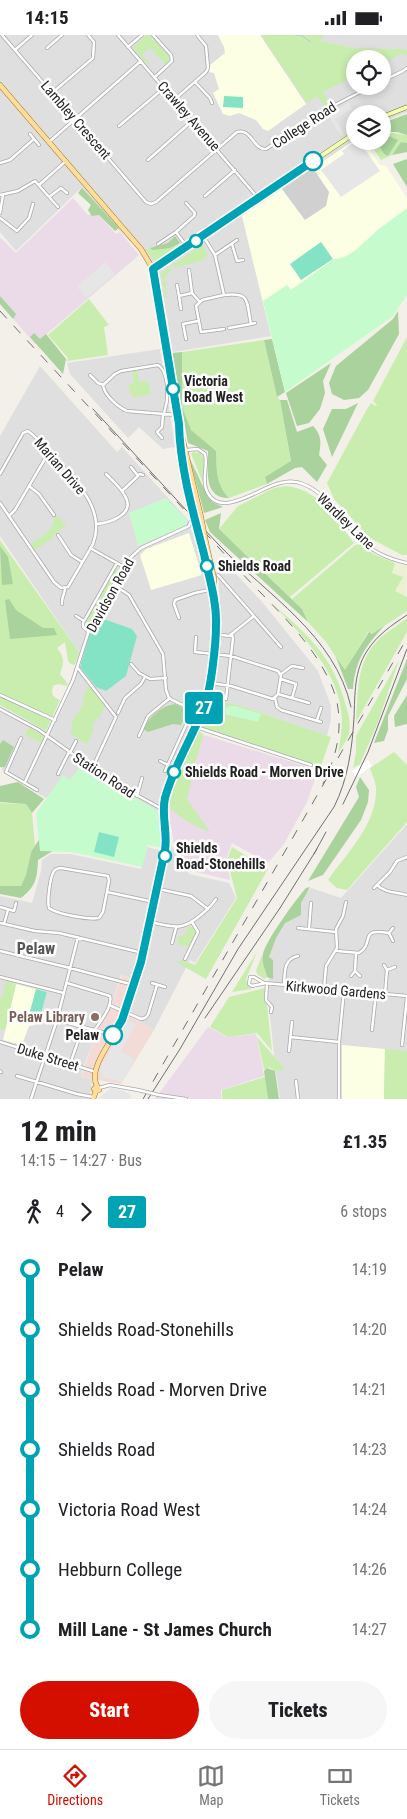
<!DOCTYPE html>
<html lang="en">
<head>
<meta charset="utf-8">
<style>
	:root { --surface:#fff; --page:#f6f6f6; --text:#202124; --muted:#757577; --line:#e0e0e0; --accent:#d40f00 }
	body { margin:0; font-family:"Roboto Condensed",sans-serif; background:var(--page); color:var(--text); height:100vh; display:flex; flex-direction:column; font-size:19px; white-space:nowrap }
	* { box-sizing:border-box; margin:0 }
	p { font-size:16px; color:var(--muted) }
	.icon { flex:none; width:28px; height:28px; fill:none; stroke:currentColor; stroke-width:2; stroke-linecap:round; stroke-linejoin:round }
	.map { position:relative; height:1064px; overflow:hidden }
	.panel { display:flex; flex-direction:column; background:var(--surface); flex:1 }
	.panel>* { flex:none }
	.badge { padding:0 10px; border-radius:4px; font-size:18px; line-height:32px }
	.buttons { position:absolute; left:346px; top:15px; display:grid; gap:10px }
	.buttons a { display:grid; place-items:center; width:45px; height:45px; border-radius:50%; background:var(--surface); box-shadow:0 2px 8px #0003; font-size:25px }
	.map>.badge { position:absolute; translate:-50% -50%; box-shadow:0 0 0 2px #fff }
	.legs { display:flex; align-items:center; gap:8px; height:55px; padding:0 20px; font-size:16px }
	.legs p { margin-inline-start:auto }
	.head { display:flex; align-items:center; justify-content:space-between; height:85px; padding:0 20px }
	h1 { font-size:28px; font-weight:800; line-height:38px }
	.button { display:flex; gap:10px; margin-top:auto; padding:10px 20px }
	.button a { flex:1; height:58px; border-radius:30px; background:var(--accent); color:#fff; font-size:20px; font-weight:800; line-height:58px; text-align:center }
	.button a+a { background:var(--page); color:var(--text) }
	ul { padding:0 20px; list-style:none }
	li { display:flex; align-items:center; gap:18px; height:60px; font-size:19px }
	li i { display:grid; place-items:center; width:8px; height:100%; margin:0 6px; background:currentColor }
	li i::after { content:''; width:12px; height:12px; margin:-6px; border:4px solid; border-radius:50%; background:var(--surface) }
	li p { margin-inline-start:auto }
	li:first-child i { background:linear-gradient(#0000 50%,currentColor 0) }
	li:last-child i { background:linear-gradient(currentColor 50%,#0000 0) }
	.status { display:flex; justify-content:space-between; align-items:center; height:35px; padding:0 25px; background:var(--surface); direction:ltr }
	.status svg { height:14px; fill:currentColor }
	.tabs { display:flex; justify-content:space-around; align-items:center; height:70px; border-top:1px solid var(--line); background:var(--surface); font-size:14px; color:var(--muted) }
	.tabs a { display:grid; justify-items:center; gap:2px }
	.tabs .active { color:var(--accent) }
	.map>svg:first-child { display:block }
	.residential { fill:#e0dfdf; fill-rule:evenodd }
	.commercial { fill:#f3dbd8 }
	.industrial { fill:#ebdae7 }
	.education { fill:#fdffe5 }
	.religious { fill:#d0d0d0 }
	.farmland { fill:#edf1d4 }
	.grass { fill:#c9edae }
	.forest { fill:#a9d29c }
	.park { fill:#c6fbce }
	.pitch { fill:#85e3c5 }
	.parking { fill:#e6e6e6 }
	.pier { fill:#fff }
	.lines { fill:none; stroke-linecap:round; stroke-linejoin:round }
	.stream { stroke:#a8d0e0; stroke-width:1 }
	.minor-casing { stroke:#a9a9a9; stroke-width:4 }
	.secondary-casing { stroke:#6a8001; stroke-width:5 }
	.primary-casing { stroke:#a07600; stroke-width:5.5 }
	.minor { stroke:#fff; stroke-width:2.5 }
	.secondary { stroke:#f4fcbd; stroke-width:4 }
	.primary { stroke:#ffdda1; stroke-width:4.5 }
	.tram { stroke:#707070; stroke-width:1 }
	.rail { stroke:#707070; stroke-width:1; stroke-dasharray:10 10; stroke-linecap:butt }
	.minor-bridge-casing { stroke:#a9a9a9; stroke-width:4; stroke-linecap:butt }
	.primary-bridge-casing { stroke:#a07600; stroke-width:5.5; stroke-linecap:butt }
	.minor-bridge { stroke:#fff; stroke-width:2.5 }
	.primary-bridge { stroke:#ffdda1; stroke-width:4.5 }
	.line-1-casing { stroke:#fff; stroke-width:11 }
	.line-1 { stroke:#00a3b4; stroke-width:8 }
	.stop-1-dot { fill:#fff; stroke:#00a3b4; stroke-width:2.5 }
	.education-dot { fill:#8d6e63; stroke:#fff; stroke-width:2 }
	.labels { text-anchor:middle; stroke-width:5; stroke-linejoin:round; paint-order:stroke }
	.street-label { font-size:14px; fill:#222; stroke:#fff }
	.stop-label { font-size:14px; font-weight:bold; fill:#222; stroke:#fff; text-anchor:start }
	.education-label { font-size:14px; font-weight:bold; fill:#785e54; stroke:#fff; text-anchor:end }
	.quarter-label { font-size:16px; font-weight:bold; fill:#555; stroke:#fff }
</style>
</head>
<body>
<div class="status"><b>14:15</b><svg viewBox="0 0 49 12"><path d="M0 12V9h3v3zM5 12V6h3v6zM10 12V3h3v9zM15 12V0h3v12zM26 1h20v11H26zM47 4h2v5h-2z"/></svg></div>
<div class="map">
<svg width="407" height="1064" viewBox="0 0 407 1064">
	<rect width="100%" height="100%" fill="#f2f0e9"/>
	<path class="residential" d="M0,0H407V77L383,87L382,79H355V105L242,181L271,301L173,317L159,237L80,154L16,216L0,197ZM355,24H382V51H355Z
		M160,314L175,412L163,414L139,392L128,403L70,339L67,328Z
		M40,331L117,417L122,412L188,485L207,544L213,598L207,660L170,755L157,778L75,743L46,763L4,738L0,731V671L47,697L69,651L79,617L0,501V401Z
		M221,523L263,568L318,636L331,671V685L327,701L238,670L208,664L220,569L217,525Z
		M407,789V1064H280L276,1038L268,963L270,910L298,866L311,853L341,863Z
		M171,810L189,839L229,848L236,863L195,928L190,925L154,995L128,980L140,946L121,940L110,974L96,998L82,1036L81,1042L92,1044L90,1064H0V861L32,868L41,836L42,825L51,819H71L141,834L147,812L170,818Z"/>
	<path class="commercial" d="M122,940L140,946L128,980L154,995L121,1049L81,1042L96,998L110,974Z"/>
	<path class="industrial" d="M73,163L88,180L96,177L116,199L120,197L139,220L35,309L0,268V204L1,203L16,218Z
		M198,698L318,735L307,767L284,809L268,828L232,808L226,825L230,845L192,836L174,810L168,771Z
		M208,992L227,1002L256,999L264,1041L221,1055V1064H155Z"/>
	<path class="education" d="M218,0H260L306,69L268,96L263,94L256,85L239,78L230,81L223,79L213,58L219,54L214,38L209,37L210,30L225,18L224,12Z
		M355,105V106H364L380,130L386,131L407,163V260L392,282L285,357L242,181L282,154L305,185L329,157L313,133Z
		M189,498L202,540L151,555L140,520L146,514Z
		M16,949L47,957L41,979L35,990L29,991L22,1010L3,1005Z
		M342,1010L385,1014L384,1064H342Z"/>
	<path class="religious" d="M313,133L329,157L326,171L305,185L282,154Z"/>
	<path class="farmland" d="M395,528L407,531L406,563L394,556L391,538Z"/>
	<path class="grass" d="M146,0H150L169,21L170,25L166,30L150,13L142,19L150,29L149,31L133,13Z
		M261,0H324L320,6L355,13L402,14L407,16V20L400,19L383,30L382,24H355V41L323,57L330,70L326,73L317,61L307,68Z
		M383,97L407,100V108L401,107L392,120L381,125L369,106H376L384,119L388,121L386,100L383,101Z
		M180,208L178,214L158,228V225L154,226L146,215L150,213L153,215L170,213Z
		M202,210L208,219L204,225L175,233L172,230Z
		M170,232L172,234L165,243L167,263H165L161,238Z
		M89,264L109,290L104,292L108,320L67,326L68,323L48,300Z
		M407,302V520H402L370,503L334,464L327,448L367,374L371,368L376,371L377,370L373,366Z
		M264,305L277,362L280,365L291,427L265,442L267,449L229,463C215,448 217,435 216,416C208,410 198,404 192,396C176,377 180,340 182,317Z
		M137,335L139,347L148,346L151,359L134,363L131,359L128,350L134,348L132,336Z
		M193,417L200,418L204,423V450L191,419Z
		M286,451C319,454 334,483 354,508L290,562L219,494L238,471L274,453Z
		M58,480L66,491L52,501L53,503L35,515L31,509C40,502 54,496 54,483Z
		M0,505L79,617L75,629L72,630L68,626L65,607L57,613C65,623 64,628 60,639L68,649L67,651L58,649L53,651C51,660 52,661 60,665L46,696L0,670Z
		M361,509L373,519L395,528L392,538L403,542L395,556L407,562V576L372,599L368,597L345,636L326,607L308,587L302,574L292,564L355,510Z
		M116,533L120,534L88,590L85,591V587Z
		M274,570C307,599 334,623 345,668C348,676 351,689 349,698C348,705 341,713 338,718C340,707 342,696 342,684C340,637 303,602 274,570Z
		M407,583V597L356,687C358,662 356,632 373,611C382,599 396,592 407,583Z
		M399,625L378,687L360,729L353,733L356,718V701Z
		M89,649L106,669L99,684L96,683L92,692L94,694L88,708L86,709L70,698L73,692L71,690L77,677L79,678L84,666L82,664Z
		M208,664L238,670L331,702L321,731L196,692Z
		M29,692L45,702L41,708L25,700Z
		M198,696L202,698L203,702L195,728L187,764L210,797C199,794 170,778 167,768L177,735Z
		M394,717L407,730V787L347,855L337,853L328,845C346,819 376,790 376,756C377,749 372,740 370,733Z
		M0,768L26,769L32,778L35,811L31,817L26,840L21,851H0Z
		M232,812L268,834L206,944L176,927L182,925L195,930L237,863L227,825Z
		M191,891L196,897L189,912L177,909L179,900L183,901L187,896L186,893Z
		M257,917L246,944L247,950L252,954L232,957Z
		M262,920L267,942L264,944L257,939L256,936Z
		M6,946L16,949L5,995L0,994V963H2Z
		M265,953L264,964L267,970L272,1016L257,998L228,1002L210,992L229,962Z
		M257,1002L285,1034L275,1036L269,1032L264,1035Z
		M385,1014L407,1016V1064H384Z
		M265,1042L268,1064H222V1055Z"/>
	<path class="forest" d="M407,79V100L397,97H383V88Z
		M386,100L398,105L388,121L384,119L376,106H382L383,101Z
		M401,107L407,108V117L392,120Z
		M407,124V152L393,129Z
		M82,153L119,193L115,196L99,180L92,181L88,175L91,170L78,158Z
		M175,201L180,208L170,213L153,215L150,213L168,208Z
		M0,261L16,279L13,284L0,269Z
		M398,276L399,299L368,355L359,363L344,365L332,359L329,348L336,331L393,284Z
		M34,298L40,304L46,299L66,324L63,339L30,302Z
		M272,304L285,357L277,362L264,305Z
		M182,317V372L191,395L216,416C217,435 215,448 229,463C203,464 208,434 208,416L188,408L172,318Z
		M331,328L323,346L325,358L320,374L309,388L297,391L286,358Z
		M280,365H287L297,397L313,391C322,400 321,408 319,420L327,430L317,447L302,432L295,433L267,449L265,442L291,426Z
		M358,368L332,422L323,394L332,374H346Z
		M190,424L208,462L214,468L223,472L204,478Z
		M221,478L219,494L302,574L308,587L210,497L205,485Z
		M0,511L8,522L13,549L2,550Z
		M9,564L16,575L43,593H54L57,600L10,604L5,565Z
		M384,591C366,611 355,625 353,654H348L336,622L345,635L369,597L372,599Z
		M407,624V644L388,681V695L384,706L374,708Z
		M407,660V689L395,692L394,681Z
		M175,669L188,675L181,690L173,689L148,697L143,694C150,682 160,671 175,669Z
		M3,705L14,712L5,732H0V709Z
		M360,742L369,755L368,767L361,785L323,840L308,846L359,762L356,752Z
		M18,747L44,764L32,778L26,769L0,767V751Z
		M40,803L56,814L38,825C37,844 36,851 21,863L0,859V851H21L26,840L31,817Z
		M310,852L301,868V880L285,888L276,903L269,922L273,925V944L267,942C266,936 261,926 263,919C265,907 296,864 306,853Z
		M267,1033L275,1036L279,1064H268L264,1036Z"/>
	<path class="park" d="M407,173V260L392,282L285,357L263,266L287,250L291,255L334,224C353,223 365,205 379,194C388,187 398,180 407,173Z
		M166,463L188,486L185,491L138,511L129,478Z
		M228,671H235L261,679L258,687L220,678L221,674L226,673Z
		M81,731L156,775L160,781L162,813L148,810L142,832L72,817L40,816L36,778L63,740L70,745Z"/>
	<path class="pitch" d="M224,61L243,62V73L223,72Z
		M321,207L333,224L301,245L290,229Z
		M98,582L132,594L137,601L126,641L106,656L96,652L80,632L90,597Z
		M99,797L119,802L114,822L94,817Z
		M36,954L47,957L41,979L35,990L29,980Z"/>
	<path class="parking" d="M349,67L352,74L335,84L344,99L341,101L328,80Z
		M355,106H359L380,136L341,162L321,135L344,119L342,116Z
		M105,227L115,239L86,263L77,252Z
		M128,985L136,989L121,1016L135,1024L122,1047L102,1042L103,1039L100,1038L102,1030Z
		M111,1053L124,1056L131,1060L130,1062L132,1064H98Z"/>
	<path class="pier" d="M368,725L372,731L356,742L352,736Z"/>
	<g class="lines">
		<path class="stream" d="M296,0L302,1L311,7"/>
		<g class="minor-casing">
			<path id="minor" d="M2,0L146,167L151,169L156,167L237,97C252,93 253,115 266,114L329,73L372,51
				M118,0L258,163
				M153,0L171,20L172,26L155,42
				M128,12L142,0
				M47,13L62,0
				M16,14L32,0
				M382,46L403,36L407,33
				M195,47L210,63L212,68
				M52,58L93,23L94,7L88,0
				M174,65L206,37L208,33L206,11L197,0
				M119,91L164,53
				M30,99L39,110
				M49,107L141,26
				M148,125L192,86
				M0,128L10,125L34,104
				M39,150L66,126
				M0,160L18,156L35,146L49,162L61,153L67,158
				M205,161L235,135
				M49,162L58,172
				M0,178L3,160
				M0,183L17,196L29,183L33,169
				M176,197L187,212
				M203,201L215,220L224,260C251,257 246,266 251,289L255,288
				M158,209L176,197L194,181L195,178L186,168
				M232,209L237,226L243,225
				M215,220L237,205
				M189,235L192,258L199,266
				M177,250L179,261L192,258
				M224,260L202,265L196,271L201,297L224,294
				M179,261L181,274
				M229,293L251,289
				M186,304L183,289L198,286
				M90,340L98,348L103,350
				M164,380C164,374 167,370 167,364C168,354 167,335 158,330L121,336L115,339L103,350C104,360 118,372 127,376L177,380
				M162,403L157,397L162,392L163,379
				M186,415L198,414L205,419C208,431 202,443 206,454C218,487 260,452 280,448C287,446 296,446 303,449C327,458 340,484 357,501C370,516 388,524 407,528
				M0,439L23,398L28,396C39,404 47,415 56,424C77,447 106,475 93,509L68,552L61,553L54,547L0,468
				M138,440L140,439L143,440
				M29,451L39,459L54,480
				M122,456L138,441L131,432
				M9,481L15,475L49,417
				M96,489C110,488 136,479 125,461C121,453 113,446 106,439
				M58,500L71,520L82,527
				M90,513L124,532
				M218,540L281,612
				M114,550L129,560L163,619L166,655L169,663L172,665L187,672L192,677L165,736
				M62,569C61,563 65,559 65,553
				M76,581L84,586
				M179,583L174,569L175,565L195,558L213,554
				M88,596L83,592V588L117,528
				M215,599L229,601L254,581
				M196,602L195,617L231,621L278,636L281,641L278,659L273,664L231,651L211,648
				M131,629L139,638L150,644L166,643
				M77,632L116,682L92,734
				M281,639L292,631L303,633
				M281,644L296,649L292,663
				M278,659L309,668
				M0,660L55,685
				M275,663L277,672L281,675L321,687
				M226,664L233,603L232,600
				M0,674L39,695L109,745L164,775
				M118,678L125,663L141,649L145,642
				M317,685L321,673
				M196,692L311,730
				M139,701L148,681L170,663
				M21,703L6,737L37,755
				M70,718L76,706
				M160,726L168,730
				M58,739L69,717
				M25,747L73,645L91,589L129,524L141,513L189,491
				M137,761L142,743
				M61,833L108,841L109,846L103,877L99,883C89,885 56,879 49,873C47,866 50,842 54,836C56,833 57,834 61,833Z
				M377,850C385,858 396,857 407,860
				M374,853L390,837L397,826L407,822
				M163,855L191,861L208,874
				M107,857L154,867
				M0,872L14,876L16,868
				M149,887C175,892 181,897 202,879C208,874 212,870 216,864
				M0,888L35,896L59,898L143,918
				M4,889L8,875
				M298,893L336,897
				M309,894L311,868
				M389,898L393,906
				M389,898L393,893
				M172,908L176,893
				M0,916L70,933L134,950
				M337,916L359,918C376,907 357,893 389,898
				M356,918L355,936L360,941
				M185,924L198,897L192,887
				M384,930L387,935L395,932
				M351,941L355,936
				M0,942L64,958
				M67,948L110,961C113,972 100,986 95,995
				M152,948L165,952
				M266,948L252,951L249,949L250,942H254L264,948L407,961
				M267,948L266,965L272,972L271,977
				M284,950C285,938 283,924 298,921
				M324,954L326,931L337,913L336,894L343,881L346,867
				M385,959L387,935
				M109,970L141,984L145,983L148,980L157,950
				M57,985L113,1000
				M372,995L376,958
				M290,1002L339,1007
				M0,1007L96,1037
				M402,1010L407,962
				M289,1016L292,987
				M70,1029L83,992
				M0,1036L1,1037
				M17,1041L77,1059L93,1062
				M296,1046L298,1064
				M99,1053L110,1050L138,1055
				M159,1060L186,1064
				M31,1064L57,985L78,902
				M339,1064V1007L344,955"/>
		</g>
		<g class="secondary-casing">
			<path id="secondary" d="M382,82L407,72
				M153,234L355,98"/>
		</g>
		<g class="primary-casing">
			<path id="primary" d="M0,50L128,199L141,214L153,234L179,389L201,482
				M179,401L181,415L192,472
				M206,508L214,543V553
				M96,1056L94,1054L97,1051C87,1033 115,1002 122,986C136,953 143,917 150,883C155,860 162,838 165,815C167,799 161,782 165,766C173,732 191,704 204,672C210,659 210,645 212,631C213,617 216,603 216,590C217,560 206,529 199,500
				M93,1064L96,1056L99,1055L97,1051"/>
		</g>
		<use href="#minor" class="minor"/>
		<use href="#secondary" class="secondary"/>
		<use href="#primary" class="primary"/>
		<path class="tram" d="M93,374C135,419 176,465 219,510C267,560 335,600 351,672
			M343,769L368,717L407,614
			M314,819L326,797
			M205,983L280,873L317,814
			M148,1064L180,1014L238,914L334,772C348,744 352,714 354,683C355,659 354,636 367,616C377,600 392,590 407,580"/>
		<path class="rail" d="M0,276C79,362 159,446 237,533C271,570 314,606 333,654C345,686 338,719 323,749
			M338,723L407,603
			M143,1064L327,743"/>
		<g class="minor-bridge-casing">
			<path id="minor-bridge" d="M189,491L193,481
				M138,1055L159,1060"/>
		</g>
		<g class="primary-bridge-casing">
			<path id="primary-bridge" d="M192,472L199,500
				M201,482L206,508"/>
		</g>
		<use href="#minor-bridge" class="minor-bridge"/>
		<use href="#primary-bridge" class="primary-bridge"/>
	</g>
	<g class="lines">
		<g class="line-1-casing">
			<path id="line-1" d="M113,1000L122,985L141,927L165,815C168,798 161,780 165,763C174,730 192,703 204,672C211,655 216,610 216,590C217,567 209,542 204,519C193,477 180,433 179,389L153,234L313,126"/>
		</g>
		<use href="#line-1" class="line-1"/>
	</g>
	<g class="stop-1-dot">
		<circle cx="313" cy="126" r="9"/>
		<circle cx="196" cy="206" r="6"/>
		<circle cx="173" cy="354" r="6"/>
		<circle cx="207" cy="531" r="6"/>
		<circle cx="174" cy="737" r="6"/>
		<circle cx="165" cy="821" r="6"/>
		<circle cx="113" cy="1000" r="9"/>
	</g>
	<circle class="education-dot" cx="95" cy="982" r="5"/>
	<g class="labels">
		<g class="street-label">
			<text transform="translate(189 81) rotate(49)" y="5">Crawley Avenue</text>
			<text transform="translate(76 85) rotate(49)" y="5">Lambley Crescent</text>
			<text transform="translate(304 90) rotate(-33)" y="5">College Road</text>
			<text transform="translate(60 431) rotate(49)" y="5">Marian Drive</text>
			<text transform="translate(346 486) rotate(44)" y="5">Wardley Lane</text>
			<text transform="translate(110 560) rotate(-61)" y="5">Davidson Road</text>
			<text transform="translate(104 740) rotate(33)" y="5">Station Road</text>
			<text transform="translate(336 955) rotate(5)" y="5">Kirkwood Gardens</text>
			<text transform="translate(48 1022) rotate(17)" y="5">Duke Street</text>
		</g>
		<g class="stop-label">
			<text x="184" y="351">Victoria<tspan x="184" dy="16">Road West</tspan></text>
			<text x="218" y="536">Shields Road</text>
			<text x="185" y="742">Shields Road - Morven Drive</text>
			<text x="176" y="818">Shields<tspan x="176" dy="16">Road-Stonehills</tspan></text>
			<text x="99" y="1005" text-anchor="end">Pelaw</text>
		</g>
		<g class="education-label">
			<text x="85" y="987">Pelaw Library</text>
		</g>
		<g class="quarter-label">
			<text x="36" y="919">Pelaw</text>
		</g>
	</g>
</svg>
<div class="buttons">
<a><svg class="icon" aria-label="locate" viewBox="0 0 24 24"><circle cx="12" cy="12" r="6"/><path d="M12 2v4M12 18v4M2 12h4M18 12h4"/></svg></a>
<a><svg class="icon" aria-label="layers" viewBox="0 0 24 24"><path d="M12 4l9 5-9 5-9-5zM3 14l9 5 9-5"/></svg></a>
</div>
<b class="badge" style="left:204px;top:673px;background:#00a3b4;color:#fff">27</b>
</div>
<section class="panel">
<div class="head"><div><h1>12 min</h1><p>14:15 – 14:27 · Bus</p></div><b>£1.35</b></div>
<div class="legs"><svg class="icon" aria-label="walk" viewBox="0 0 24 24"><circle cx="13" cy="4" r="2"/><path d="M13 8l-2 6 4 7M11 14l-3 7M7 12l3-4h3l4 4"/></svg>4<svg class="icon" aria-label="forward" viewBox="0 0 24 24"><path d="M9 5l7 7-7 7"/></svg><b class="badge" style="background:#00a3b4;color:#fff">27</b><p>6 stops</p></div>
<ul>
<li><i style="color:#00a3b4"></i><b>Pelaw</b><p>14:19</p></li>
<li><i style="color:#00a3b4"></i><span>Shields Road-Stonehills</span><p>14:20</p></li>
<li><i style="color:#00a3b4"></i><span>Shields Road - Morven Drive</span><p>14:21</p></li>
<li><i style="color:#00a3b4"></i><span>Shields Road</span><p>14:23</p></li>
<li><i style="color:#00a3b4"></i><span>Victoria Road West</span><p>14:24</p></li>
<li><i style="color:#00a3b4"></i><span>Hebburn College</span><p>14:26</p></li>
<li><i style="color:#00a3b4"></i><b>Mill Lane - St James Church</b><p>14:27</p></li>
</ul>
<div class="button"><a>Start</a><a>Tickets</a></div>
</section>
<nav class="tabs">
<a class="active"><svg class="icon" aria-label="directions" viewBox="0 0 24 24"><path d="M12 3l9 9-9 9-9-9zM9 14v-3h6M13 9l2 2-2 2"/></svg>Directions</a>
<a><svg class="icon" aria-label="map" viewBox="0 0 24 24"><path d="M3 6l6-2 6 2 6-2v14l-6 2-6-2-6 2zM9 4v14M15 6v14"/></svg>Map</a>
<a><svg class="icon" aria-label="tickets" viewBox="0 0 24 24"><path d="M3 7h18v10H3zM15 7v10"/></svg>Tickets</a>
</nav>
</body>
</html>
